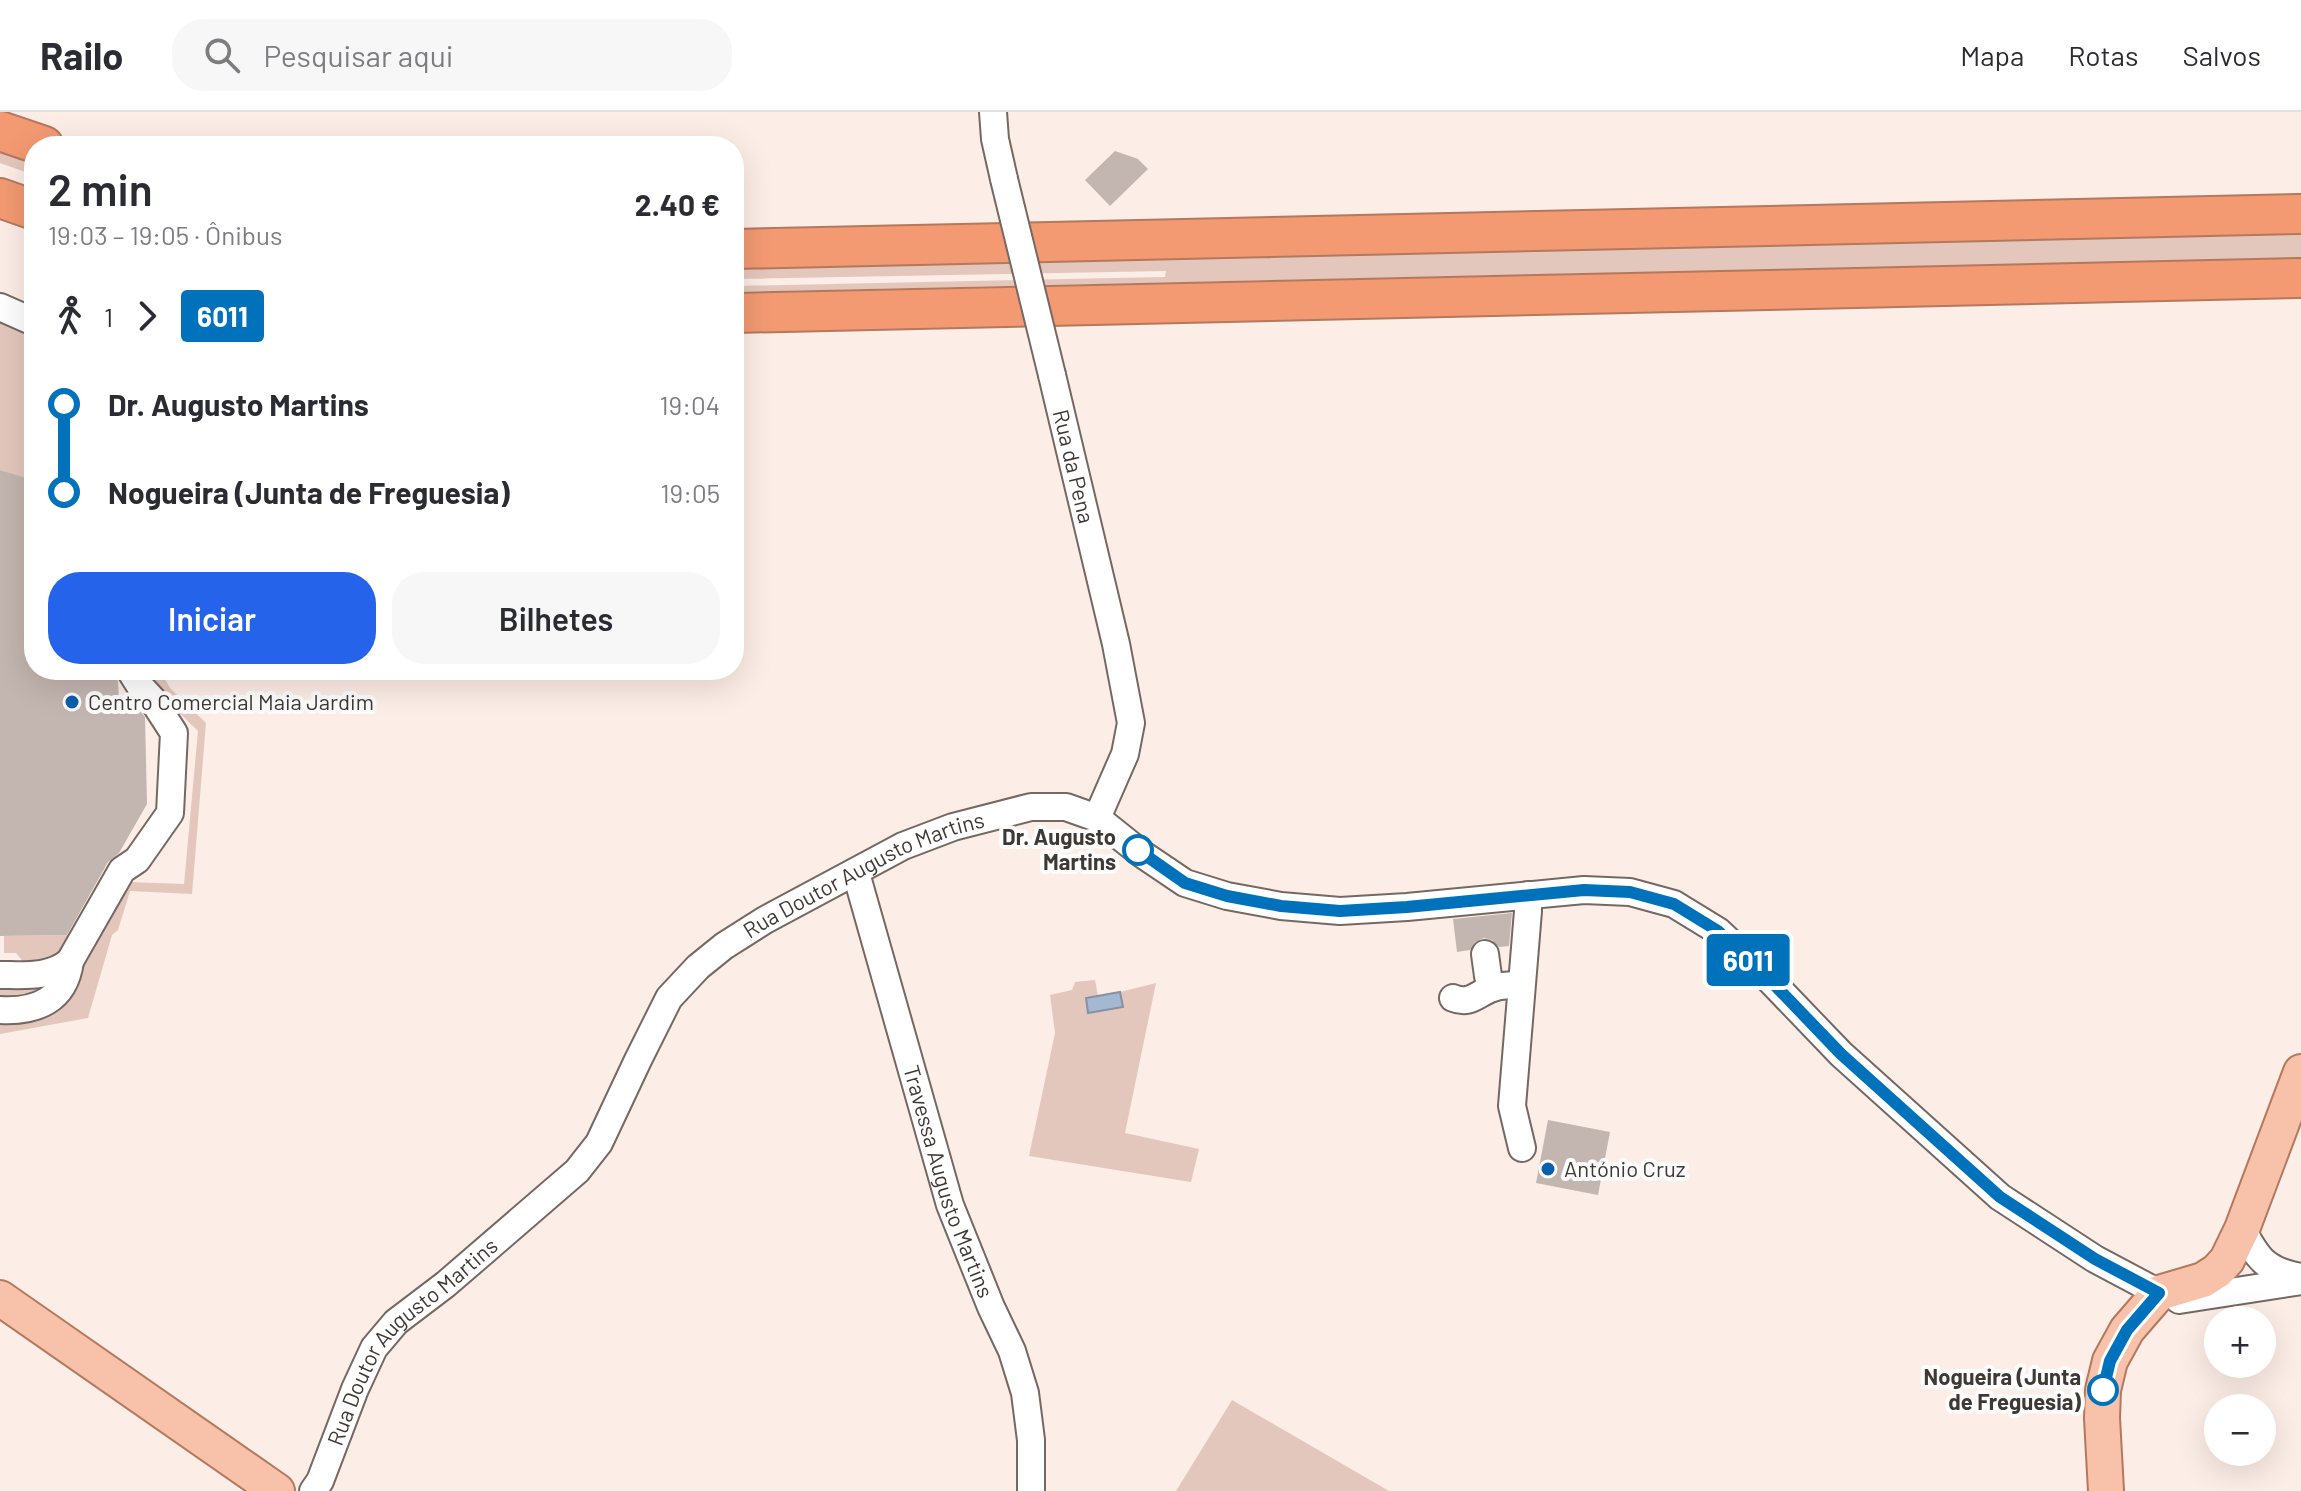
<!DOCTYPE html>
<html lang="pt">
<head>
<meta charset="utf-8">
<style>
	:root { --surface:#fff; --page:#f7f7f7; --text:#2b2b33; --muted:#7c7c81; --line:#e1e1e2; --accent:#2563eb }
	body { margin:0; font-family:Barlow,sans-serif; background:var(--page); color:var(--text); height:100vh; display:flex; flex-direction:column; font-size:30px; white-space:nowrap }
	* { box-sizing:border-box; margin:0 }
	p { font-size:26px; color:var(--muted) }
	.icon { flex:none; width:44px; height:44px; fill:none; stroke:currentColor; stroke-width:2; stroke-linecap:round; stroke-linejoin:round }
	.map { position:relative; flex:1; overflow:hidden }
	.details { position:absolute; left:24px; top:24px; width:720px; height:544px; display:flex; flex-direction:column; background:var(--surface); border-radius:32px; box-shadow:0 8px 32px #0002 }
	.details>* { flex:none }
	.badge { padding:0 16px; border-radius:6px; font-size:28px; line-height:52px }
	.tools { position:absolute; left:2204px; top:1194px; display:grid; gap:16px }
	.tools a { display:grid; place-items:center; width:72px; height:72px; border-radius:50%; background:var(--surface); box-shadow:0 8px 32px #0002; font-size:40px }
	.map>.badge { position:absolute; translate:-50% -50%; box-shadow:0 0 0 4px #fff }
	.legs { display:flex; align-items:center; gap:12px; height:88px; padding:0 24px; font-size:26px }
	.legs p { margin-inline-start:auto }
	.headline { display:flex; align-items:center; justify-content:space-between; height:136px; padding:0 24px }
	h1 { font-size:44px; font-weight:600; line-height:60px }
	.primary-button { display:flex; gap:16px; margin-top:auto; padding:16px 24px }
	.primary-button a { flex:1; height:92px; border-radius:32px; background:var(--accent); color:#fff; font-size:32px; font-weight:600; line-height:92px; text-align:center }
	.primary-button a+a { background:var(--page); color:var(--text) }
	ul { padding:0 24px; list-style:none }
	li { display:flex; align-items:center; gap:28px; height:88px; font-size:30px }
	li i { display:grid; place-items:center; width:12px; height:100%; margin:0 10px; background:currentColor }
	li i::after { content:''; width:20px; height:20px; margin:-10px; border:6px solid; border-radius:50%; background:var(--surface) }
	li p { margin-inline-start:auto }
	li:first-child i { background:linear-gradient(#0000 50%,currentColor 0) }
	li:last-child i { background:linear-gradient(currentColor 50%,#0000 0) }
	header { display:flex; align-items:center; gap:48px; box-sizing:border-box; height:112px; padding:0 40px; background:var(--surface); border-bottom:2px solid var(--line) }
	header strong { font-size:38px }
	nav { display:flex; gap:44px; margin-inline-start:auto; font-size:28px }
	.search { width:560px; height:72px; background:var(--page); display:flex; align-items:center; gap:20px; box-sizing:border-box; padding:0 28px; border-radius:32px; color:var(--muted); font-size:30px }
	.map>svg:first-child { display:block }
	.green { fill:#e3c7bc }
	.water { fill:#a3b8d2; stroke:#8592a3; stroke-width:2 }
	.building { fill:#c3b5af }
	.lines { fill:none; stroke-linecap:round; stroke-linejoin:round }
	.minor-casing { stroke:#756862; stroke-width:30 }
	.major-casing { stroke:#b4785d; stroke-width:38 }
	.highway-casing { stroke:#b4785d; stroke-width:42 }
	.minor { stroke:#fff; stroke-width:26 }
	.major { stroke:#f8c2aa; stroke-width:34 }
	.highway { stroke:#f39a72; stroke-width:38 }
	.minor-bridge-casing { stroke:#756862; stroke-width:30; stroke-linecap:butt }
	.minor-bridge { stroke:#fff; stroke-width:26 }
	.line-1-casing { stroke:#fff; stroke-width:18 }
	.line-1 { stroke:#0072bc; stroke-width:12 }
	.poi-dot { fill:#0b5fad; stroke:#fdfdfd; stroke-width:3 }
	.stop-1-dot { fill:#fff; stroke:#0072bc; stroke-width:4 }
	.labels { text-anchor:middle; stroke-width:8; stroke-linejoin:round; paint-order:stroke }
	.street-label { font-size:22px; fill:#3f3936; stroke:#fdfdfd }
	.poi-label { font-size:22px; fill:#3f3936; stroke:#fdfdfd; text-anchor:start }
	.stop-label { font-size:22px; font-weight:bold; fill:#3f3936; stroke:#fdfdfd; text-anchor:end }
</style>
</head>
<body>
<header>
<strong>Railo</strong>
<div class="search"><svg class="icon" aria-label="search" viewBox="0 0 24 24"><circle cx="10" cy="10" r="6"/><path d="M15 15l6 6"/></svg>Pesquisar aqui</div>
<nav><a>Mapa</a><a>Rotas</a><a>Salvos</a></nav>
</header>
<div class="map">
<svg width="2301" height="1379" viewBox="0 0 2301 1379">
	<rect width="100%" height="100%" fill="#fcede6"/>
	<path class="green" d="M0,39L34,51V63L0,51Z
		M2301,122V146L734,180V174L1165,165L1166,159L734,167V156Z
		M0,202L34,217V368L0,358Z
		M146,558H160L170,576L206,611L192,782L130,779L118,818L112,823L88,906L0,922V903L30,902L128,770L184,772L198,619L160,582Z
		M73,823L60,845L26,853L16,841H4V824Z
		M1095,868L1098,884L1086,886L1123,895L1120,880L1156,871L1125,1021L1199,1037L1191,1070L1029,1044L1055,921L1050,883L1072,878L1075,870Z
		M45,873L55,875L0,893V874Z
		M1232,1288L1389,1379H1390H1176Z"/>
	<path class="water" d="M1120,880L1123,895L1088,901L1086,886Z"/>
	<path class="building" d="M1115,39L1138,47L1148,57L1110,94L1085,68Z
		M0,358L34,368V558H114L118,570L119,589H132L145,605L147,692L119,741L108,750L67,823L0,824Z
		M1512,801L1509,834L1499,835L1492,828L1484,826L1475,830L1470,838L1457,840L1453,807Z
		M1548,1008L1610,1020L1598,1083L1536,1071Z"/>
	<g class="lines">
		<g class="minor-casing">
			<g id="minor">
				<path d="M993,0L995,27L1004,67"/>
				<path d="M0,195L34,210"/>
				<path id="s1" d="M1052,263L1116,532L1131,611L1125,642L1097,706"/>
				<path id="s2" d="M856,761L950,1093L991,1195L1012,1239L1025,1281L1031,1328V1379"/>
				<path d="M1485,842L1488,864L1493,876"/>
				<path d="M0,863C25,863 51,866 70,849L122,758L137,748L170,701L174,621L152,587L140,574L130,558"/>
				<path d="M1453,886C1470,893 1477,882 1492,876C1501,873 1512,873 1521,873"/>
				<path d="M0,898C37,900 65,888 70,849"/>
				<path d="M1522,1036L1512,994L1528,799V783"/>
				<path d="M2242,1117C2258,1147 2266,1159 2301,1165"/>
				<path d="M2179,1188L2301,1169"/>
				<path id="s3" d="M313,1379L320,1369L355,1277L374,1236L396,1210L446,1172L577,1059L599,1031L638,948L669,886L698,855L724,834L765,808L903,734L953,715L1031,695H1066L1097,706L1142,742L1185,771L1227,784L1281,794L1340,799L1407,795L1584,778L1630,780L1674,792L1718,819L1768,866L1841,942L2000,1085L2095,1147L2159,1181"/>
			</g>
		</g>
		<g class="major-casing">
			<path id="major" d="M0,1186L277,1379
				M2106,1379L2102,1306L2103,1278L2110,1249L2127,1218L2159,1181L2203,1168L2217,1159L2227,1148L2242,1117L2301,960"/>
		</g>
		<g class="highway-casing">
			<path id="highway" d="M0,19L44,34
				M0,86L34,98
				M734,137L2301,102
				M734,201L2301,166"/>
		</g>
		<use href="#minor" class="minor"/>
		<use href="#major" class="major"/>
		<use href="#highway" class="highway"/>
		<g class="minor-bridge-casing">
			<path id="minor-bridge" d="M1004,67L1052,263"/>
		</g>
		<use href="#minor-bridge" class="minor-bridge"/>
	</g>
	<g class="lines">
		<g class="line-1-casing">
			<path id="line-1" d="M1138,738L1185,771L1227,784L1281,794L1340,799L1407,795L1584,778L1630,780L1674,792L1718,819L1768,866L1841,942L2000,1085L2095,1147L2159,1181L2127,1218L2110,1249L2103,1278"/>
		</g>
		<use href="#line-1" class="line-1"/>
	</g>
	<g class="poi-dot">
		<circle cx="72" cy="590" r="8"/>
		<circle cx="1548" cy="1057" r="8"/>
	</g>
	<g class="stop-1-dot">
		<circle cx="1138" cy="738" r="14"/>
		<circle cx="2103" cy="1278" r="14"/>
	</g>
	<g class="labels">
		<g class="street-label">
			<text dy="8" stroke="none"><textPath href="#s1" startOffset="94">Rua da Pena</textPath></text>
			<text dy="8" stroke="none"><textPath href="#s3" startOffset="856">Rua Doutor Augusto Martins</textPath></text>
			<text dy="8" stroke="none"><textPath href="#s2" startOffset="322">Travessa Augusto Martins</textPath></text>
			<text dy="8" stroke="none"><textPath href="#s3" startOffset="184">Rua Doutor Augusto Martins</textPath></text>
		</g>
		<g class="poi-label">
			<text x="88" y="598">Centro Comercial Maia Jardim</text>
			<text x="1564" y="1065">António Cruz</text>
		</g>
		<g class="stop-label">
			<text x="1116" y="733">Dr. Augusto<tspan x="1116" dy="25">Martins</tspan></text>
			<text x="2081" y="1273">Nogueira (Junta<tspan x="2081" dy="25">de Freguesia)</tspan></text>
		</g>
	</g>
</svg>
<div class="tools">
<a>+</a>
<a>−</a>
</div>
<b class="badge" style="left:1748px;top:848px;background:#0072bc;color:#fff">6011</b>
<section class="details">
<div class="headline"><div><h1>2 min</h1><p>19:03 – 19:05 · Ônibus</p></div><b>2.40 €</b></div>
<div class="legs"><svg class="icon" aria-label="walk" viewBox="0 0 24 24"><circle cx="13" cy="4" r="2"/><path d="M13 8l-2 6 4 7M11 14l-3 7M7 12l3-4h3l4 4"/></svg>1<svg class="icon" aria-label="forward" viewBox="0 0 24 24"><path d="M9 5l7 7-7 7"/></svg><b class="badge" style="background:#0072bc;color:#fff">6011</b></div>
<ul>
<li><i style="color:#0072bc"></i><b>Dr. Augusto Martins</b><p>19:04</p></li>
<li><i style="color:#0072bc"></i><b>Nogueira (Junta de Freguesia)</b><p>19:05</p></li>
</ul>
<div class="primary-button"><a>Iniciar</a><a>Bilhetes</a></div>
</section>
</div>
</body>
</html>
